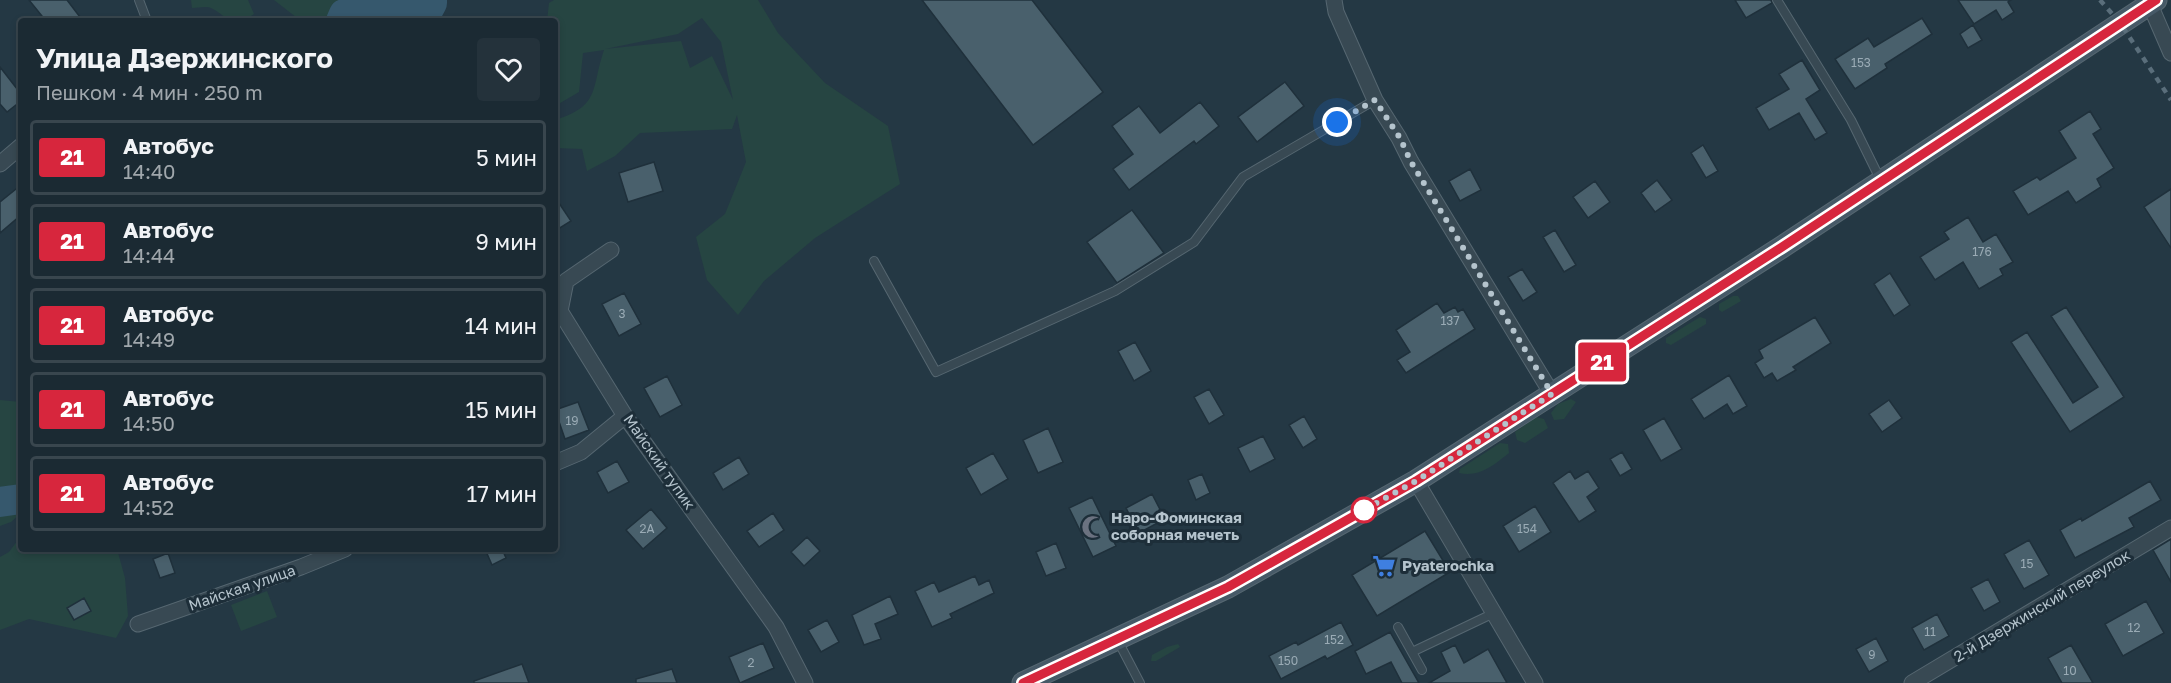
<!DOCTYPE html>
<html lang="ru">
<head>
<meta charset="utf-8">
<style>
	:root { --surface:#1b2a33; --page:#24323b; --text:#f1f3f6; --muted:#a0a7ac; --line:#39464e }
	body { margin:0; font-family:"Golos Text",sans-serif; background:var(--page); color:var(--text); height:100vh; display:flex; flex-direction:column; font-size:22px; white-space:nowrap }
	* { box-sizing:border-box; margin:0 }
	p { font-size:20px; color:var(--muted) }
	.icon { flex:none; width:33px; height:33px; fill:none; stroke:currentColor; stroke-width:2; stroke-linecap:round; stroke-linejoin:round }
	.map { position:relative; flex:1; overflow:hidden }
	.details { position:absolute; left:18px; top:18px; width:540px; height:534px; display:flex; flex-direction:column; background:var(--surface); border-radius:6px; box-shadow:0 3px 9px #0003,0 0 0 2px var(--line) }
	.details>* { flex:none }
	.badge { padding:0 12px; border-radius:4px; font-size:21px; line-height:39px }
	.you { position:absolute; width:30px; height:30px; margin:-15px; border:4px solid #fff; border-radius:50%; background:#1a73e8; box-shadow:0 0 0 9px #1a73e833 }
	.map>.badge { position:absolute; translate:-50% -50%; box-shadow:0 0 0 3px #fff }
	.round { display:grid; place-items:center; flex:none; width:63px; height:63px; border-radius:6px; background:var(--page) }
	.overview { display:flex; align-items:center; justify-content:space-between; height:102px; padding:0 18px }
	h1 { font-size:28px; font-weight:700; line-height:45px }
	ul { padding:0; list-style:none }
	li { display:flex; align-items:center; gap:18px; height:75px; margin:0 12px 9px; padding:0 6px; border:3px solid var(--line); border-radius:6px }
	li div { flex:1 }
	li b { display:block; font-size:22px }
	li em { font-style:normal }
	li .badge { min-width:66px; font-weight:700; text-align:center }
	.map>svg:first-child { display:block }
	.green { fill:#264542; fill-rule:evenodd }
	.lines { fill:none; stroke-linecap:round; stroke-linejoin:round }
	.river { stroke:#36586d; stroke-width:30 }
	.building { fill:#49606c; stroke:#1f303b; stroke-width:1.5 }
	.service-casing { stroke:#566771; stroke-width:10 }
	.minor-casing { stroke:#566771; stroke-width:17 }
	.secondary-casing { stroke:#566771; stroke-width:23 }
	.service { stroke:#384953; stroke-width:8 }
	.minor { stroke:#384953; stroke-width:15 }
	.secondary { stroke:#465967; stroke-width:21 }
	.rail { stroke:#5a6e7b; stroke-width:4.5; stroke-dasharray:6 6; stroke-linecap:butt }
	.line-casing { stroke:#fff; stroke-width:14 }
	.line { stroke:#d7263d; stroke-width:9 }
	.walk { stroke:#b5c4cd; stroke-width:6; stroke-dasharray:0 10.8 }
	.stop-dot { fill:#fff; stroke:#d7263d; stroke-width:3 }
	.labels { text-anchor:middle; stroke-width:6; stroke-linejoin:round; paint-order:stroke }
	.number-label { font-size:12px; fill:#9aabb5 }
	.street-label { font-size:15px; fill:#b5c4cd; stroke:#1d2e39 }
	.poi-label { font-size:15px; font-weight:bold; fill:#b5c4cd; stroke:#1d2e39; text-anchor:start }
</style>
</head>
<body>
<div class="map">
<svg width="2171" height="683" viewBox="0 0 2171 683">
	<rect width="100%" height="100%" fill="#243844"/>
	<path class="green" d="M191,0H248L254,14C229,31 230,17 211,8C206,6 198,8 192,8Z
		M274,0H426L432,21H301Z
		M554,0H758L778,33L825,83L888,126L900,184L815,238L764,281L738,315L707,280L696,237L725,214L746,162L737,115L732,129L640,133L615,156L587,171L582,149L555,148V120C601,106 591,88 604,50L583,53L579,92L555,106V21H547L549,3ZM702,18L721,42L733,100L712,56L690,68L681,41L605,49L678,34Z
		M1733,296H1738L1741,301L1722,312L1719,310V304Z
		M1700,317L1706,319V324L1671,345L1666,343V338Z
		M1571,399L1576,402L1564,419L1554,420L1551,413L1558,404Z
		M0,400L21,402V513L11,522L0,526Z
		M1536,417L1544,419L1548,428L1525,443L1517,440L1515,432Z
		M1500,443L1508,444L1509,453C1494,465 1479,478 1459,473L1460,469Z
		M21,536V549H117L125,578L128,616L116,638L29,619L0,630V557L9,552Z
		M267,591L277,617L241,631L231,605Z
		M1178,644L1180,647L1156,661H1151L1152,655L1167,647Z"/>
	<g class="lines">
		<path class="river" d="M341,21L344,14L375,6L405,4L426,14L432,3V0
			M0,502L21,499"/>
	</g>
	<path class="building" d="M29,0H67L83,21H46Z
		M922,0H1032L1103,92L1033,145Z
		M1735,0H1771L1772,3L1746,18Z
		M1958,0H2011L2008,2L2014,12L2002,20L1996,10L1974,24Z
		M1922,18L1932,34L1885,64L1887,68L1855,89L1835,59L1868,38L1874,47Z
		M1973,25L1982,40L1968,48L1960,34Z
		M1802,60L1820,90L1806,99L1827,133L1815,140L1799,113L1769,130L1756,108L1789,89L1779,74Z
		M0,67L21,94V101L7,112L0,104Z
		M1285,82L1304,106L1257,142L1238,117Z
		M1200,102L1219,126L1196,144L1194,141L1129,190L1113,169L1133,154L1112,126L1139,106L1160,133Z
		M2090,111L2101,129L2093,134L2114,168L2097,179L2101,187L2076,203L2068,191L2028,215L2013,191L2037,177L2040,180L2076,158L2059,131Z
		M1703,145L1718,171L1706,178L1691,153Z
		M654,162L663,191L628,202L619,173Z
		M1470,169L1481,190L1460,201L1449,181Z
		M1657,180L1672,200L1655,212L1641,193Z
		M1595,181L1610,202L1588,218L1573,197Z
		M21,185V215L0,233V202Z
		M2171,189V248L2144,207Z
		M555,197L571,221L555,231Z
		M1132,210L1164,253L1117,283L1087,242Z
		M1968,217L1983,242L1996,234L2013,262L2000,269L2003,275L1979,289L1963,262L1935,280L1920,257L1949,239L1944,232Z
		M1555,230L1576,265L1564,272L1543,237Z
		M1522,269L1537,292L1523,301L1508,277Z
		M1890,273L1910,305L1894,316L1874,284Z
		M624,293L641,324L619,336L602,304Z
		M1437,303L1444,313L1455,307L1458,312L1463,309L1475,329L1406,373L1397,360L1410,352L1396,330Z
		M2066,307L2124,397L2070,432L2011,342L2027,332L2073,403L2098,387L2051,316Z
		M1815,317L1831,343L1793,367L1796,370L1777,381L1772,373L1764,378L1755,363L1763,358L1759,350Z
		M1135,342L1151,371L1134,381L1118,351Z
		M1729,375L1747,406L1733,414L1727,404L1704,419L1691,399Z
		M667,376L682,405L660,417L644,388Z
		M1209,389L1224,415L1209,424L1194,397Z
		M1889,400L1902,418L1882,432L1869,414Z
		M578,402L589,430L565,439L555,410Z
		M1304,416L1317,439L1303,448L1289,425Z
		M1664,418L1682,449L1661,461L1643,430Z
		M1048,428L1063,462L1038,473L1023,440Z
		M1263,436L1275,459L1250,472L1238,448Z
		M1622,452L1632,469L1620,476L1610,459Z
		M993,453L1008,479L981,495L966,468Z
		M739,457L749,474L723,490L713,473Z
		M617,461L629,482L608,493L597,472Z
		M1570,471L1575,479L1588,471L1599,488L1587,497L1596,511L1579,522L1553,483Z
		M1202,474L1210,493L1196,500L1188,480Z
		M2150,481L2161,500L2129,518L2134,527L2075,558L2060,530L2081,518L2082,521Z
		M1152,494L1165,519L1139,533L1126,508Z
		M1092,497L1116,546L1093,557L1069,508Z
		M1535,506L1551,532L1519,552L1503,526Z
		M651,509L667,528L643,549L626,530Z
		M773,513L784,530L759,547L747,531Z
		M1425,531L1450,572L1377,616L1352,575Z
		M807,537L820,551L804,566L791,552Z
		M2171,539V582L2153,550Z
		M2029,540L2049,575L2024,589L2004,554Z
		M1056,543L1066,568L1046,576L1036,552Z
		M485,549H502L506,558L492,565Z
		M168,553L175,573L160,578L153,559Z
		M975,576L979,585L989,580L994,593L950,614L952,618L932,627L915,591L934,582L939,592Z
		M1988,579L2000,602L1984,611L1971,588Z
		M890,596L898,614L875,624L881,639L864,645L852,615Z
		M84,598L91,611L74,620L67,608Z
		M2146,601L2164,633L2123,656L2105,624Z
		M1937,614L1949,636L1924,650L1912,628Z
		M827,620L839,642L821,652L808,630Z
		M1341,622L1353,645L1327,659L1325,656L1281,679L1269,656L1296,642L1298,645Z
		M1390,632L1419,683H1402L1391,662L1366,674L1355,651Z
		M1876,638L1888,661L1869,672L1856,649Z
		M763,643L774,668L740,683L729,657Z
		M1455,645L1464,663L1488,649L1507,683H1429L1450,671L1441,652Z
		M2071,645L2093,683H2062L2048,658Z
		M522,664L529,683H474V681Z
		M672,669L677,683H636V679Z"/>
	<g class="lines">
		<g class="service-casing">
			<path id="service" d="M139,0L147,21
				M1777,0L1851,120L1881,181
				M874,261L936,372L1115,291L1194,242L1243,177L1375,100
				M1398,627L1422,670
				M1117,639L1140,683
				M1412,652L1494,613"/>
		</g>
		<g class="minor-casing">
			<path id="minor" d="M1334,0L1336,12L1375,100L1399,138L1411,162L1552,394
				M2148,0L2171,53
				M0,164L21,146
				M611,250L566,281L560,311L625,416L776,627L805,683
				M555,463L581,452L625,416
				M1416,481L1535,683
				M138,624L301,567L345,549
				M1912,683L2171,528"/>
		</g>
		<g class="secondary-casing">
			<path id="secondary" d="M1023,683L1228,587L1416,481L1782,247L2156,0"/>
		</g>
		<use href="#service" class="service"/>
		<use href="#minor" class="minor"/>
		<use href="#secondary" class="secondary"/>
		<path class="rail" d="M2100,0L2120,23L2171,100"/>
	</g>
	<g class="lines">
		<g class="line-casing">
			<path id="line" d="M1023,683L1228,587L1416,481L1782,247L2156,0"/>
		</g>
		<use href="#line" class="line"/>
		<path class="walk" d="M1337,122L1375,100L1400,138L1411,162L1552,394L1416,481L1364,510"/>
	</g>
	<defs>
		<g id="mosque-bare" transform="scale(1.8)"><path d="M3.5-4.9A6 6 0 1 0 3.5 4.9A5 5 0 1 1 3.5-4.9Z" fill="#6b7280" stroke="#1d2e39" stroke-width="2.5" paint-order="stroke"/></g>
		<g id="supermarket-bare" transform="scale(1.8)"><path d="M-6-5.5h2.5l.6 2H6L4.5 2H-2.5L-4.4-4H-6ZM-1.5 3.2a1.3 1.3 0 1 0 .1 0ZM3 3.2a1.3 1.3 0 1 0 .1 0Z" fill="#3f7fe0" stroke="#1d2e39" stroke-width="2.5" paint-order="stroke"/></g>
	</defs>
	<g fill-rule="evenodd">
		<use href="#mosque-bare" x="1093" y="527"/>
		<use href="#supermarket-bare" x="1384" y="566"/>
	</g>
	<circle class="stop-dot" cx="1364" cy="510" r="12"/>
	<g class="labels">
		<g class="number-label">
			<text x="1861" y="67">153</text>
			<text x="1982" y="256">176</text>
			<text x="622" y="318">3</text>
			<text x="1450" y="325">137</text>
			<text x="572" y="425">19</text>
			<text x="647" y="533">2А</text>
			<text x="1527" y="533">154</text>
			<text x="2027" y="568">15</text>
			<text x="2134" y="632">12</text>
			<text x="1930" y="636">11</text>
			<text x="1334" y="644">152</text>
			<text x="1872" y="659">9</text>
			<text x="1288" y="665">150</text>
			<text x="751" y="667">2</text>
			<text x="2070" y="675">10</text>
		</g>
		<g class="street-label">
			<text transform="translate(659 462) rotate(55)" y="5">Майский тупик</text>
			<text transform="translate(242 588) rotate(-19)" y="5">Майская улица</text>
			<text transform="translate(2042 606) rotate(-31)" y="5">2-й Дзержинский переулок</text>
		</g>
		<g class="poi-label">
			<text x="1111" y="523">Наро-Фоминская<tspan x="1111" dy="17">соборная мечеть</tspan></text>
			<text x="1402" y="571">Pyaterochka</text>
		</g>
	</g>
</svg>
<div class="you" style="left:1337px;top:122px"></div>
<b class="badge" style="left:1602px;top:362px;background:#d7263d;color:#fff">21</b>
<section class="details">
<div class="overview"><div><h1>Улица Дзержинского</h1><p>Пешком · 4 мин · 250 m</p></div><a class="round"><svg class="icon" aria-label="heart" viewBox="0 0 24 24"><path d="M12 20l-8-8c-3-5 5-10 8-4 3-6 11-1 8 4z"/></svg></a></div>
<ul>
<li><span class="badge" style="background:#d7263d;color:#fff">21</span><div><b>Автобус</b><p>14:40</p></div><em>5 мин</em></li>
<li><span class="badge" style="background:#d7263d;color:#fff">21</span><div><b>Автобус</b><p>14:44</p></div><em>9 мин</em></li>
<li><span class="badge" style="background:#d7263d;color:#fff">21</span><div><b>Автобус</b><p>14:49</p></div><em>14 мин</em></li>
<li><span class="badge" style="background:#d7263d;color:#fff">21</span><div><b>Автобус</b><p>14:50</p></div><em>15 мин</em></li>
<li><span class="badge" style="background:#d7263d;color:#fff">21</span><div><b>Автобус</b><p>14:52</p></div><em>17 мин</em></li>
</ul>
</section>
</div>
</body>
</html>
